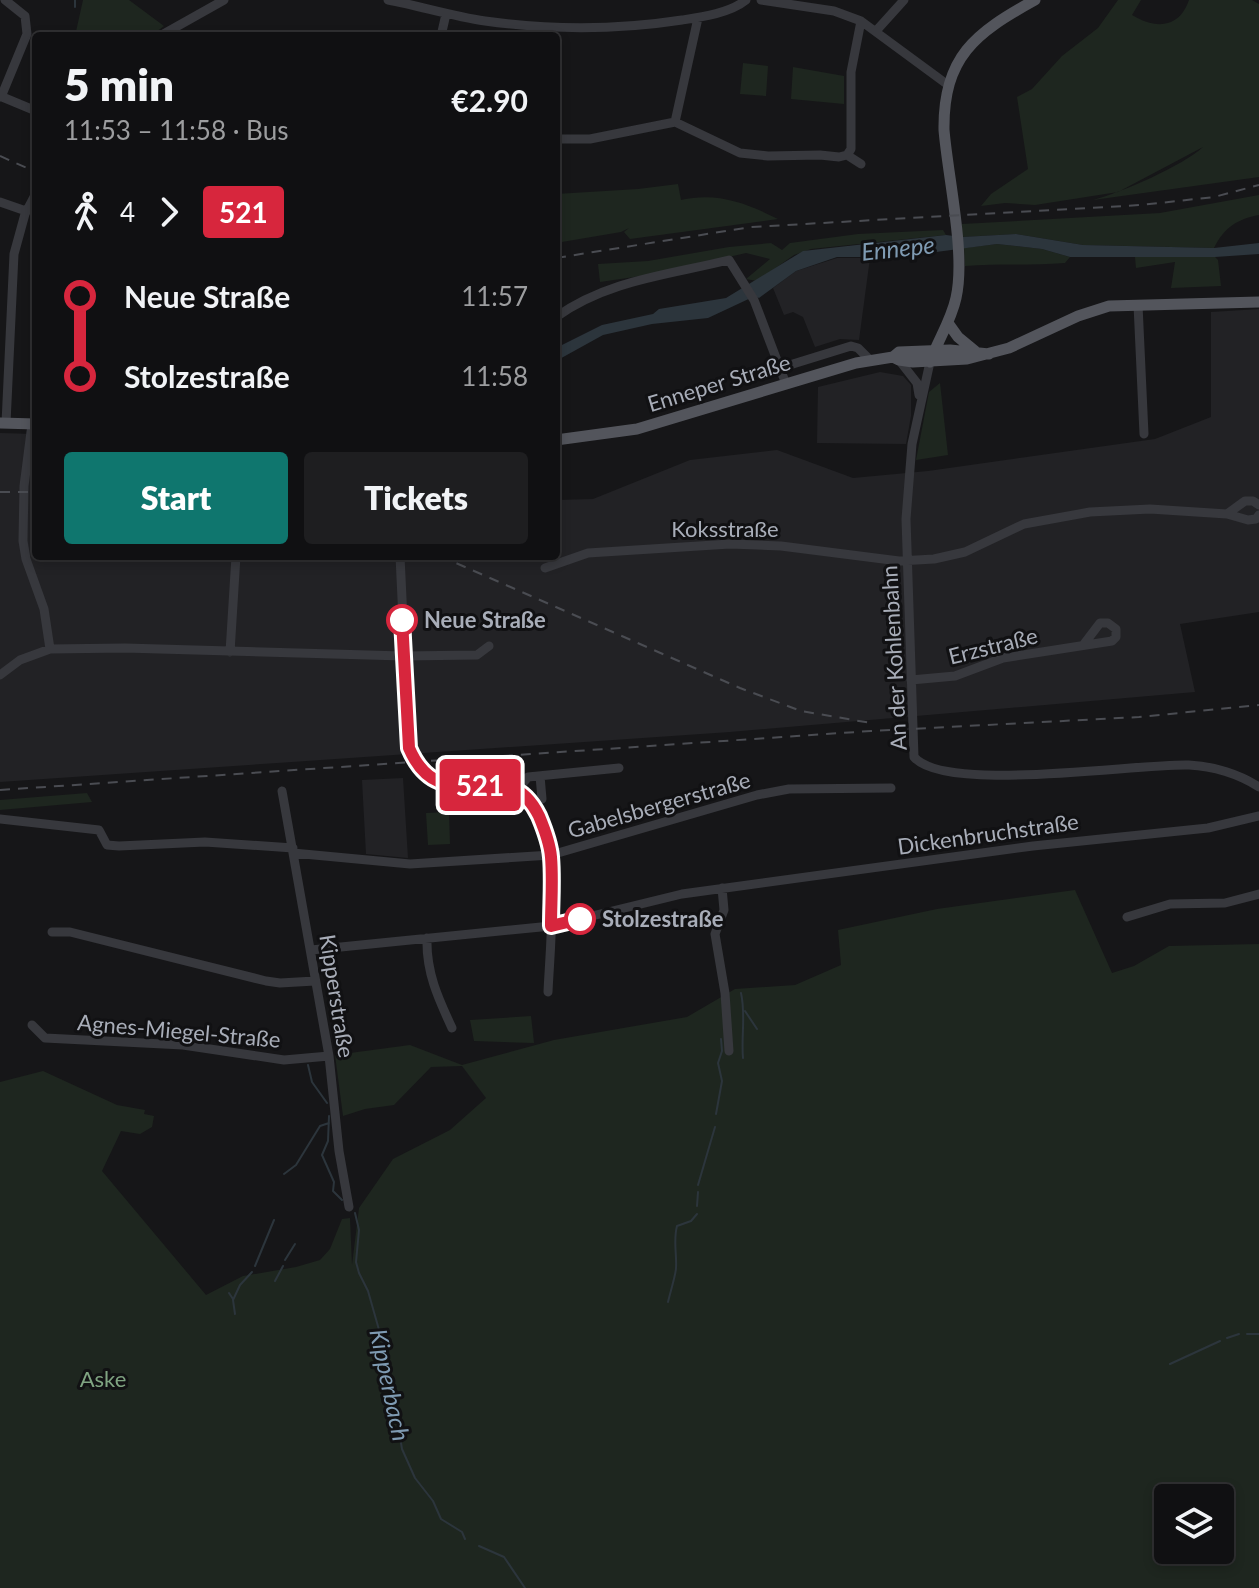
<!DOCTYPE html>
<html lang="en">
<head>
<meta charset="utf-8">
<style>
	:root { --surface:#101012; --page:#1e1e20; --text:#f1f3f6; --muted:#9c9d9f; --line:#303032; --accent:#0f766e }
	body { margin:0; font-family:Lato,sans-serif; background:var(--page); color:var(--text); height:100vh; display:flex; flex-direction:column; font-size:30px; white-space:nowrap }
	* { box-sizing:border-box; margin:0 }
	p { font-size:26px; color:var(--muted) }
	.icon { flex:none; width:44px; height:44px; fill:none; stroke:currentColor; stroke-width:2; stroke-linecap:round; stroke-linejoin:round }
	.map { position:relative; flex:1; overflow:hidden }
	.details { position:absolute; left:32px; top:32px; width:528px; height:528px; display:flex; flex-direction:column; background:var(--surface); border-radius:8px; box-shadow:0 4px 12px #0003,0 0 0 2px var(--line) }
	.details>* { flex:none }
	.badge { padding:0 16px; border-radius:6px; font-size:28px; line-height:52px }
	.tools { position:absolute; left:1154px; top:1484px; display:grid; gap:16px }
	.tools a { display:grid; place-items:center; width:80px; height:80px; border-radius:8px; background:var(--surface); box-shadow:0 4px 12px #0003,0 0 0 2px var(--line); font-size:40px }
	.map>.badge { position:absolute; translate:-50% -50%; box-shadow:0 0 0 4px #fff }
	.legs { display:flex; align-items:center; gap:12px; height:88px; padding:0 32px; font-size:26px }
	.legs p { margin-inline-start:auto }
	.headline { display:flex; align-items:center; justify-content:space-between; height:136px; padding:0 32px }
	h1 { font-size:44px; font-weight:800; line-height:60px }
	.button { display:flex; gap:16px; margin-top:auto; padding:16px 32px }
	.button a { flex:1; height:92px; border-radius:8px; background:var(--accent); color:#fff; font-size:32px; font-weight:800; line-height:92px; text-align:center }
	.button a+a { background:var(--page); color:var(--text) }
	ul { padding:0 32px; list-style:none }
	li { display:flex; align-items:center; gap:28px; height:80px; font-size:30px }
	li i { display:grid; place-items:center; width:12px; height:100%; margin:0 10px; background:currentColor }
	li i::after { content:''; width:20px; height:20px; margin:-10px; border:6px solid; border-radius:50%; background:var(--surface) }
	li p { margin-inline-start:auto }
	li:first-child i { background:linear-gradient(#0000 50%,currentColor 0) }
	li:last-child i { background:linear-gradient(currentColor 50%,#0000 0) }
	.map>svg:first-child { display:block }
	.built { fill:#222225 }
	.green { fill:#1e261f; fill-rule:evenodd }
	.water { fill:#2c353c }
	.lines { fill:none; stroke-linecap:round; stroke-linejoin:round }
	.stream { stroke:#2c353c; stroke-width:2 }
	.minor { stroke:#37383d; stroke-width:9 }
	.major { stroke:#53555c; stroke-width:11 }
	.rail { stroke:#4a4c52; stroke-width:2; stroke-dasharray:10 8; stroke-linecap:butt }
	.line-1-casing { stroke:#fff; stroke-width:18 }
	.line-1 { stroke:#d7263d; stroke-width:12 }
	.stop-1-dot { fill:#fff; stroke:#d7263d; stroke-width:4 }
	.labels { text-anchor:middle; stroke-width:6; stroke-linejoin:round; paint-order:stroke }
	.street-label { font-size:22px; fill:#a8adb8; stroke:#111113 }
	.stop-label { font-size:22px; font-weight:bold; fill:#a8adb8; stroke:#111113; text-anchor:start }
	.park-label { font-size:22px; fill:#7fa381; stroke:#111113 }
	.water-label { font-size:24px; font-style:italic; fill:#7f9bb3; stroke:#111113 }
</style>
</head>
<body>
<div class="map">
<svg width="1259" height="1588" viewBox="0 0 1259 1588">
	<rect width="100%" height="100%" fill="#161618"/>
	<path class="built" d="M837,258H870L859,340L840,339L815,347L803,317L793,312L784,315L773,288L796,271Z
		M1259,309V612L1180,624L1195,692L730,732L0,782V433L33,434L30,497L36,498V556H556V500L593,499L690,460L777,450L853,478L928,471L1155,439L1211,417V312Z
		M880,372L903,376L911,385V416L906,444L817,443L818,387Z
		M403,778L408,858L366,854L362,780Z"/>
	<path class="green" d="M83,0H129L164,26L151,36H75Z
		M1118,0H1141L1132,15C1155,29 1179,29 1189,0H1252L1259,4V177L1093,200C1123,192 1182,166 1203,147L1118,192L1035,205L1005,203L981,206L991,194L1028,169L1017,97L1032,89L1062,56L1098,28Z
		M743,63L768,66L766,96L740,94Z
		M793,67L844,76V104L791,99Z
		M678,184L681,200C717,192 746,203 778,219L630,239L624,232L629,228L621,232L556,243V194L638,189Z
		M1259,195V215C1237,219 1224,228 1214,248L1083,245L1016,234L962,237V224L1160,213Z
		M943,230L946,235L811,249L794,255L757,281L746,279L770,259L746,253L655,274L600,282L598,264L648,261L729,247L771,243L782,250L790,243L858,234Z
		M997,244L1042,249L1070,257L1065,263C1031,266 999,263 965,266L964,248Z
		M1135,257H1215L1218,260L1221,286L1171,288L1175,262L1136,268Z
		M940,383L948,455L916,460L929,392Z
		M87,793L92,802L0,810V800Z
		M449,812L450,844L428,845L426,813Z
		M1075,890L1112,973L1134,966L1169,946L1259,944V1588H0V1082L43,1071L117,1105L145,1110L144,1114L154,1116L152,1127L140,1134L121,1131L102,1171L206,1295L243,1276L296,1267L320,1260L330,1249L342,1219L350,1218L352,1265L359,1208L393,1159L450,1130L486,1098L462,1066L431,1067L394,1105L365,1109L343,1116L335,1055L410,1045L462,1065L554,1040L687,1017L735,989L795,985L841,965L838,930L937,909ZM1168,1498H1220V1550H1168Z
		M531,1016L534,1043L474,1041L470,1020Z"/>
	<path class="water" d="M1016,234L1083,245L1214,248L1259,243V254L1215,257H1070L1042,249L997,244L898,257H837L796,271L759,298L755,296L708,318L652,324L603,335L556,361V348L602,325L653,314L659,309L726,298L803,251L946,235L962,237Z"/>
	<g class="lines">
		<path class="stream" d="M75,0V7
			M741,993C746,1015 741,1036 743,1058
			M745,1011L757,1029
			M308,1065L312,1082L327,1103
			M716,1114L722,1081L718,1063L722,1051L721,1039
			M329,1116L328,1141L322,1155L334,1182L333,1191L342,1200
			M284,1174L296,1165L320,1126L329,1123
			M698,1185L715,1127
			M697,1206L698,1192
			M355,1213L359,1230L356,1262L359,1273L368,1291L387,1358L402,1449L415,1478L433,1501L441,1519L462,1532L465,1539
			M285,1260L295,1244
			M255,1266L274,1220
			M275,1281L283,1266
			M229,1293L233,1299
			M668,1302C670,1293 676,1274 676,1268C677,1254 673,1241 677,1226L691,1221L697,1214
			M235,1314L233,1300L240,1285L252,1272
			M1247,1334H1259
			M1227,1338L1239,1334
			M1170,1364L1220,1341
			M479,1546L504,1557L525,1588"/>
		<path class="minor" d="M388,0C420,6 452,16 485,21C550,30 617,30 682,20C702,17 730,13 746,0
			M761,0L834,11L861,21L948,85
			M876,31L904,0
			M160,36L224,0
			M441,36L446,14
			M0,96L36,111
			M1,97L27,34L25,16L5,0
			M675,122L740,153L768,156L820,155L839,157L847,155L861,164
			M675,122L698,18
			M556,139H590L675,122
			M847,155L851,149V72L861,21
			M0,202L26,211
			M1138,305L1144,434
			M556,317C608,280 668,275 729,260L754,300L786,384
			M899,360L917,383L919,395
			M930,362L912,444L906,519L914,757C945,794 1138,763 1189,765C1213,766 1239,774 1259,787
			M780,368L851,346L858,348L869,359
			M6,423L14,254L25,214L36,193
			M32,424L24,486L23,541L26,559L44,609L50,649
			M1227,514L1245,501H1253L1259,505
			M400,556L409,748C438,817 490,763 525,794C564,828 550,943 548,992
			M545,568L588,553L730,544L781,546L899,561L934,559L965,552L1024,524L1090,512L1150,509L1227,514L1248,520L1256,519L1259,515
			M230,652L236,556
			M0,675L20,660L50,649L125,648L403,656L477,655L489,646
			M911,680L955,676L1003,658L1112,641L1116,637V629L1108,623H1100L1084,644
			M540,776L542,799
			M518,789L528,777L619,768
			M282,791L329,1056L339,1151L349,1207
			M0,819L99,830L107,845L119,846L205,842L293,848
			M293,853L410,864L551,855L757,795L789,789L891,788
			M722,888L724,910L715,934L725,993L729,1051
			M1127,917L1170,904L1225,903L1259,894
			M52,932H70L266,981L280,983L315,981
			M427,938C426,972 438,998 452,1028
			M311,950L551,926L682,894L1033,846L1208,828L1259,816
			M32,1025L45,1038L183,1045L284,1060L329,1056"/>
		<path class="major" d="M948,323L958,337L975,351
			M893,357L899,360L913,362L967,359L1009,348L1078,316L1109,306L1259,302
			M930,362C938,340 951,321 956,298C966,254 948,178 944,130C943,57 975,33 1035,0
			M0,423L36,424
			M556,440L637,429L856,363L893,357L899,352L950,350L989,354"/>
		<path class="rail" d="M0,156L36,172
			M556,258L751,227L1141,205L1214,197L1259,185
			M0,492H36
			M440,556L740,688L801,711L871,723
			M0,790L871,731L1139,717L1259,705"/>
	</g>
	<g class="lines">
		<g class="line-1-casing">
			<path id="line-1" d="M402,620L409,748C442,825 505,746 539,816C544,828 550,844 551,857C553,880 551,903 551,926L580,919"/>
		</g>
		<use href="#line-1" class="line-1"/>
	</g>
	<g class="stop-1-dot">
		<circle cx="402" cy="620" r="14"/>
		<circle cx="580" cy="919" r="14"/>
	</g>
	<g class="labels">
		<g class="street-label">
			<text transform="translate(719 383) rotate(-17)" y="8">Enneper Straße</text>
			<text x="725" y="537">Koksstraße</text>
			<text transform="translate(993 646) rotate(-14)" y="8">Erzstraße</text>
			<text transform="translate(894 658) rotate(-93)" y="8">An der Kohlenbahn</text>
			<text transform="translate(659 805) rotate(-16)" y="8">Gabelsbergerstraße</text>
			<text transform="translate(988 834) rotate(-8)" y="8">Dickenbruchstraße</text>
			<text transform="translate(337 996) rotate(81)" y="8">Kipperstraße</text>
			<text transform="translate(179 1031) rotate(5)" y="8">Agnes-Miegel-Straße</text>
		</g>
		<g class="stop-label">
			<text x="424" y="628">Neue Straße</text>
			<text x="602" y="927">Stolzestraße</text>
		</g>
		<g class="park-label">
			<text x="103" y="1387">Aske</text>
		</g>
		<g class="water-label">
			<text transform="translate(898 249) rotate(-6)" y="8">Ennepe</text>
			<text transform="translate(389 1385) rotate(78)" y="8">Kipperbach</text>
		</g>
	</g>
</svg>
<div class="tools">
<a><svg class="icon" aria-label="layers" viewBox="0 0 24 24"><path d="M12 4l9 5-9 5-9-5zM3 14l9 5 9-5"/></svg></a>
</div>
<b class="badge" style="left:480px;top:785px;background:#d7263d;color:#fff">521</b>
<section class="details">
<div class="headline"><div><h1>5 min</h1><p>11:53 – 11:58 · Bus</p></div><b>€2.90</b></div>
<div class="legs"><svg class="icon" aria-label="walk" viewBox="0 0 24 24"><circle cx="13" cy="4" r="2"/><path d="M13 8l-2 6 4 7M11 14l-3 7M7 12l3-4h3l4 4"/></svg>4<svg class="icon" aria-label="forward" viewBox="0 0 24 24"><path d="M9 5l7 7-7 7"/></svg><b class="badge" style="background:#d7263d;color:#fff">521</b></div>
<ul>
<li><i style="color:#d7263d"></i><b>Neue Straße</b><p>11:57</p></li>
<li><i style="color:#d7263d"></i><b>Stolzestraße</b><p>11:58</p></li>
</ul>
<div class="button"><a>Start</a><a>Tickets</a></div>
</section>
</div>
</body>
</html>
